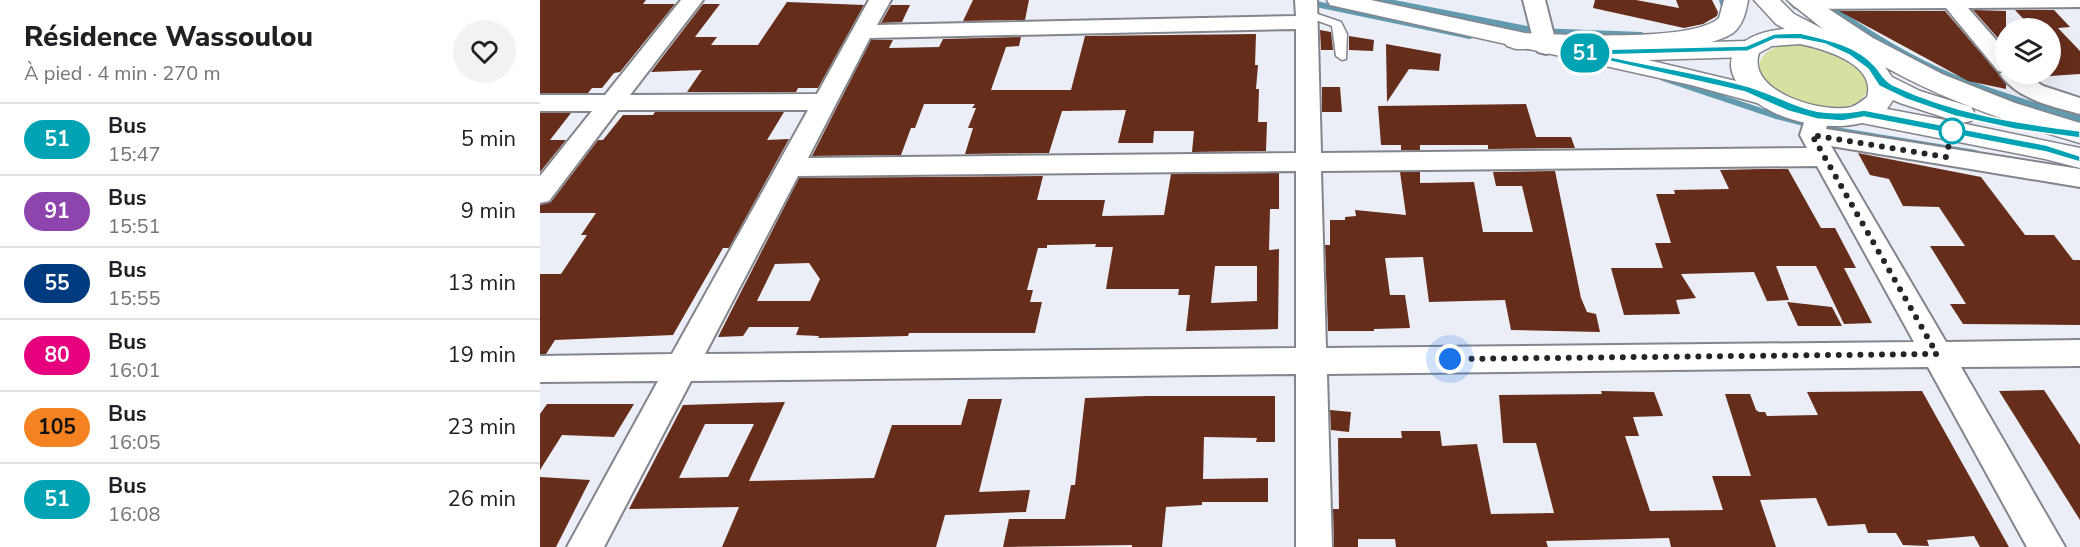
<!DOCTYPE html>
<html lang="fr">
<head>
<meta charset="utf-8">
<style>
	:root { --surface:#fff; --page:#f2f2f2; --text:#202124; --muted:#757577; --line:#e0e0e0 }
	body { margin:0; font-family:"Nunito Sans",sans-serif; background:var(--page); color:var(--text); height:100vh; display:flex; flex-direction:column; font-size:22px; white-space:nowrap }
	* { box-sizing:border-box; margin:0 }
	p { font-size:20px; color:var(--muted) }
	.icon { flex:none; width:33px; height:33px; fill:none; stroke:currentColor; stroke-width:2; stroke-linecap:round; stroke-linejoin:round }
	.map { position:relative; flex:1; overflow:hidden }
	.panel { display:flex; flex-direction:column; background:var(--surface); width:540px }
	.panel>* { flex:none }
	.badge { padding:0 12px; border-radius:20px; font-size:21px; line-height:39px }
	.buttons { position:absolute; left:1455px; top:18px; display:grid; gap:12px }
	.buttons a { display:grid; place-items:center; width:66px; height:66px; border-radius:50%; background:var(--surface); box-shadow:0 6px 24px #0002; font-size:30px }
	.you { position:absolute; width:30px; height:30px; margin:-15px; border:4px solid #fff; border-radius:50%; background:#1a73e8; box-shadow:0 0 0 9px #1a73e833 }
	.map>.badge { position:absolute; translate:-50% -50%; box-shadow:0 0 0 3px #fff }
	.round { display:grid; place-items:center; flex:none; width:63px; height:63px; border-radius:32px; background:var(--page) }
	.summary { display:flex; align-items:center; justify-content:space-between; height:102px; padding:0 24px }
	h1 { font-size:28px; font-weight:800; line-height:45px }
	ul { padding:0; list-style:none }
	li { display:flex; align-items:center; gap:18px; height:72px; padding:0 24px; border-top:2px solid var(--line) }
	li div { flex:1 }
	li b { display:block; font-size:22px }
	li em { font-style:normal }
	li .badge { min-width:66px; font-weight:700; text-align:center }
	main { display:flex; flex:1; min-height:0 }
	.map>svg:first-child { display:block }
	.green { fill:#d4e1a0 }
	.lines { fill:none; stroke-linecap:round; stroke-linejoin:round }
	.stream { stroke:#629ab0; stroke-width:6 }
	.building { fill:#672d1b; fill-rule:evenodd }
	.lane-casing { stroke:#82858c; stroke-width:3 }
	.street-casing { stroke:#82858c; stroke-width:4 }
	.secondary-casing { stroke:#82858c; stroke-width:3 }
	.highway-casing { stroke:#82858c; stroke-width:3 }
	.lane { fill:#fff; fill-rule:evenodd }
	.street { fill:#fff; fill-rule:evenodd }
	.secondary { fill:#fff; fill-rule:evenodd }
	.highway { fill:#fff; fill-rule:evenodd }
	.line { fill:#00a3b4; stroke:#fff; stroke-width:1.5 }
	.walk { stroke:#242528; stroke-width:6; stroke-dasharray:0 10.8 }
	.stop-dot { fill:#fff; stroke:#00a3b4; stroke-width:3 }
</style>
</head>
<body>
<main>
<section class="panel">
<div class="summary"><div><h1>Résidence Wassoulou</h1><p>À pied · 4 min · 270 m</p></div><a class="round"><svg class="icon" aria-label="heart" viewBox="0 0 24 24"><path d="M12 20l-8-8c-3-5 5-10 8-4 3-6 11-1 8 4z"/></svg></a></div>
<ul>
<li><span class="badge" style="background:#00a3b4;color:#fff">51</span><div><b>Bus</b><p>15:47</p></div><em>5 min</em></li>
<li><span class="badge" style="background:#8e44ad;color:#fff">91</span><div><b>Bus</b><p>15:51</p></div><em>9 min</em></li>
<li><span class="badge" style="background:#003b80;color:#fff">55</span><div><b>Bus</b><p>15:55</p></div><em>13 min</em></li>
<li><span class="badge" style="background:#e6007e;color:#fff">80</span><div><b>Bus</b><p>16:01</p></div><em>19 min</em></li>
<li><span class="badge" style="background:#f58220;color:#111">105</span><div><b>Bus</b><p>16:05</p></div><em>23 min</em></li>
<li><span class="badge" style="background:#00a3b4;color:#fff">51</span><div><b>Bus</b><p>16:08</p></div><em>26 min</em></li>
</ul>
</section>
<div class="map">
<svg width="1540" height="547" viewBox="0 0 1540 547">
	<rect width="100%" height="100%" fill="#ebeef6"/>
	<path class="green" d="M1246,44C1269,44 1293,48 1312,62C1346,87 1320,111 1287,108C1276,107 1266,105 1256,101C1224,88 1198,57 1246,44Z"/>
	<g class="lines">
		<path class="stream" d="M757,0L930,36
			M839,0L997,31L1101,35
			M1182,0L1186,12
			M1281,0C1322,30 1365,57 1413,77C1454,94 1497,106 1540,119
			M1123,78L1236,116L1283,128L1435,153"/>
	</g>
	<path class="building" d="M0,0H106L103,4H135L80,72L74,73L62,88H52L48,93H0Z
		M433,0H489L485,20L423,21Z
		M1055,0H1096L1139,8L1136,0H1172L1178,12L1177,16L1163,24L1144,28L1053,8Z
		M247,2L324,5L278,88H258L256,92H147L162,70L111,72L163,4H180L155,37H177L171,45H218Z
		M351,5H370L362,22L341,23Z
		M1433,10L1466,11V47Z
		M1475,10H1514L1530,27L1518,28L1540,51V74L1510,76V28H1492Z
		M1299,11H1405L1458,73L1466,84V89L1428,81Z
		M780,30L791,32L793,50H781Z
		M716,34L715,65H718L716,89H719L718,122H727L726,151L652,152L654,131H614L613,143H578L586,110L522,111L509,153L425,154L433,128H428L436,108H432L435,104H384L375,128H371L361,155L272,156L331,40H353L349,48L399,47L403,39L481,37L479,46L466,47L451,90H531L545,36Z
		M809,36L834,40L833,51L809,50Z
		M846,44L901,54L899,71L869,69L847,102Z
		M782,87H800L802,112H782Z
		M986,104L996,137H1031L1035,148L948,149V145H880V150H861V145H841L838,106Z
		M115,112H244L227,140L249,139L189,248H183L133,335L15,340L6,354H0V274H21L47,235H41L56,213H0V205L11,202L58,140H63L83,115H113Z
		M0,113H31L10,140H26L0,172Z
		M1318,153L1441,177L1485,235H1514L1533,260H1540V325L1423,324L1410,304H1426L1390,246H1425L1399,207L1363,206L1349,179L1330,175Z
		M1221,169H1248L1281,228H1295L1316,268H1304L1332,323L1304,324L1276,266H1236L1249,300L1227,301L1214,272L1141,274L1156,298L1136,300L1140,314L1084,315L1071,268H1123L1115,243H1131L1116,194H1135L1134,190L1189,189L1180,170Z
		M1015,171L1041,298L1047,312L1056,314L1060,332L971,330L965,300L889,302L883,257L845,258L850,295H865L870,328L834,329V331H788L785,245H790V220H805V217L816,216L815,210L866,215L860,172H880V183L934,182L943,232H993L982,186H956L953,172Z
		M739,173V209H730L729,250L739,249L738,329L646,331L650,295H638L639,289H566L573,247H555L556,244L507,245V248H498L487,290H493L490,302H502L495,333H369L368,336L278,338L279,336L256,335L259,327H209L203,336L178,337L259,178L503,176L497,200H565L562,216L624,215L631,174ZM269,263L280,279L270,301H217L235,264ZM675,266H717V301L671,303Z
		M1247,302L1292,307L1302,326H1258Z
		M1504,390L1540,445V520L1459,391Z
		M1061,391L1114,392L1123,416L1093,417L1099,436H1085L1110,511L1183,510L1172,476H1211L1185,394H1210L1216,410L1219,412H1225L1227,416L1278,415L1267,392L1382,391L1469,547H1440L1434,536L1387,540L1389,546L1363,545L1356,533H1328L1325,524L1288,526L1276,498L1220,500L1236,547H1131L1129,538L1006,541L1008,547H856L855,539H818V547H794L793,509H799L798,438H862L861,431H900L902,446L937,444L951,514L1014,513L996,443H963L959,395L1062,394Z
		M608,396H735V442H716L717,438L664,437L663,479L728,478V502H662V505L626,507L622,547H592V545L463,547L469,519H525L531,485H535L545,398Z
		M428,399H462L439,492L490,490L486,512L405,515L396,547H182L199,507L89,509L143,405L245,402L209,481L334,478L352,425H421ZM165,424H214L188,477L139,478Z
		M7,404H94L74,437L22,435L0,470V414Z
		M790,410L811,412L809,432L791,430Z
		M0,477L50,480L16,547H0Z"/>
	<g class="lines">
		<g class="lane-casing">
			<path id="lane" d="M766,10L801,22L807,34L806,59L802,60L796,56L792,26L762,15V11Z"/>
		</g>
		<g class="street-casing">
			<path id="street" d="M141,0H163L90,95L277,94L329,0H351L337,25L756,16L755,0H777L781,153L1267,148L1260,135L1268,110L1277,108L1286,110L1289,116L1286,129L1540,169V187L1291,146L1406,342L1540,340V366L1421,367L1525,547H1487L1388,367L787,374L792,547H756V374L151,381L64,547H27L118,381L0,382V356L132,354L268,110H78L9,201L0,203V176L52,111H0V95H65ZM756,29V153L268,158L330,38ZM1277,166L1374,342L786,348L781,171ZM756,171V348L165,354L258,176Z
				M983,0H1005L1017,47L1014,52L1006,54L998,52L995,47Z
				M1254,0H1540V7L1428,8L1466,51V74H1485L1503,86L1540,98V114C1512,106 1478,100 1460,74L1462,72L1458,71L1406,8L1262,9L1255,7L1251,3Z"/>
		</g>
		<g class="secondary-casing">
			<path id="secondary" d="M787,0H831L1082,54L1080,52L1084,46L1093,44L1208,41L1217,43L1221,49L1217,55L1208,57L1108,60L1238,91L1242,97L1238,103L1228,106L1151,85L799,7L790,5Z"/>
		</g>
		<g class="highway-casing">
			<path id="highway" d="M1184,0H1208C1206,12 1203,25 1193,33C1156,58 1023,49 976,49L967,46L963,41L967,36L976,33C1016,34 1152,43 1179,18Z
				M1214,0H1240L1254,14L1283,29L1247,0H1275L1333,38L1402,74L1475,103L1540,123V143C1473,124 1406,101 1345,67L1352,77L1380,91L1431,107L1435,114L1431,121L1421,123L1540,148V168L1505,159L1322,123C1289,131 1247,123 1219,104C1169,69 1191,33 1245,29L1236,24ZM1260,44C1284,49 1337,64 1327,97C1322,101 1317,105 1311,107C1283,114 1206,92 1219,53L1232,46ZM1353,100L1360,103L1421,123L1347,109Z"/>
		</g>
		<use href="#lane" class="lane"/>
		<use href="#street" class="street"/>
		<use href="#secondary" class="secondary"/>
		<use href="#highway" class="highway"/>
	</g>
	<path class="line" d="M1260,33C1286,39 1316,45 1335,66C1342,74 1343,80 1353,85C1412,113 1476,123 1540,131V138L1474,129L1415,116L1366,99L1339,86L1328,69L1309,55L1285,44L1260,39H1235L1208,51L1062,55C1110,66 1162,73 1210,87C1257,102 1269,120 1324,110L1506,145L1540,156V162L1506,152L1324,117L1302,121L1277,119L1248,111L1205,92L1034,53L1038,50L1206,46L1234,34Z"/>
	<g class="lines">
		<path class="walk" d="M910,359L1397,354L1272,135L1406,157L1412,131"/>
	</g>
	<circle class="stop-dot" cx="1412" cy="131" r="12"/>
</svg>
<div class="buttons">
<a><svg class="icon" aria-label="layers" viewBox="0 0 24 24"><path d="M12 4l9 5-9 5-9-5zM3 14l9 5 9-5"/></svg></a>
</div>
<div class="you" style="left:910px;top:359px"></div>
<b class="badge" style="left:1045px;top:53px;background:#00a3b4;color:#fff">51</b>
</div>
</main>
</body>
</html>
